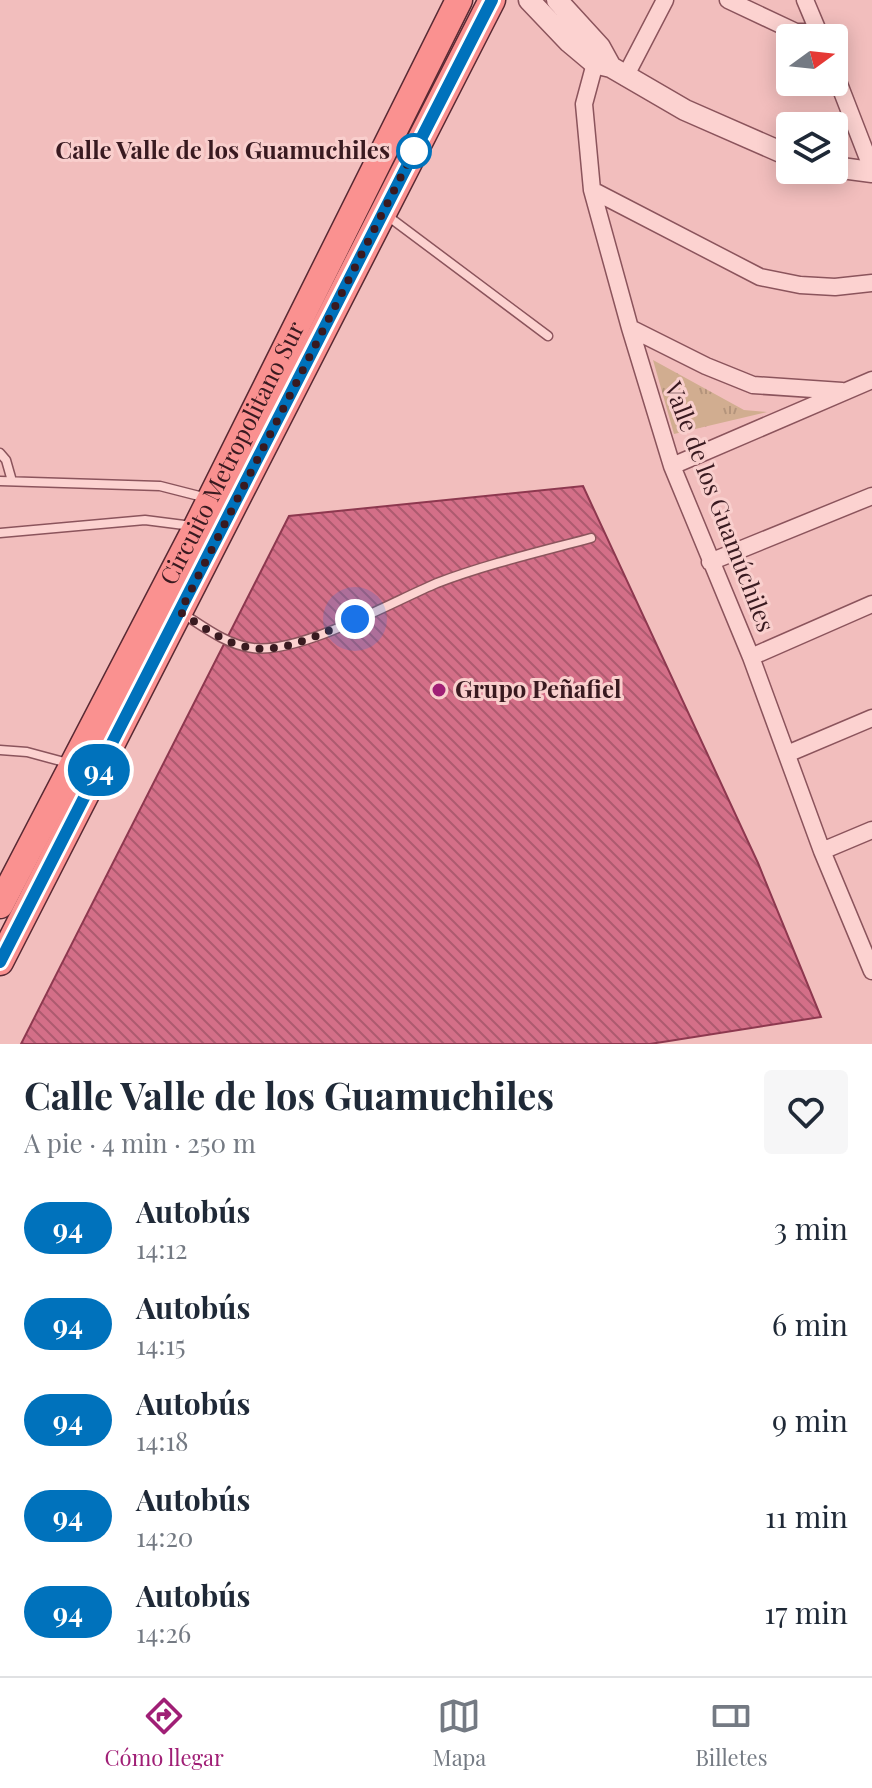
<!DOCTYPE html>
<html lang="es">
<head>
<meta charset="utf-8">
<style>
	:root { --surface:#fff; --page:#f6f6f7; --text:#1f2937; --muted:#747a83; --line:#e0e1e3; --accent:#a01f76 }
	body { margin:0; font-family:"Playfair Display",serif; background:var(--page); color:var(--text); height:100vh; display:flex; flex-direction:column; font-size:30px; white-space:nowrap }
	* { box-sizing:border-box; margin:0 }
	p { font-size:26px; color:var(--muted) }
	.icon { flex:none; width:44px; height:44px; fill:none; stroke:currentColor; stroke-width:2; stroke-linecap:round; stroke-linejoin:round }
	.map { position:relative; height:1044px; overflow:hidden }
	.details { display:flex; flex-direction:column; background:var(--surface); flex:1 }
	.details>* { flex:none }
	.badge { padding:0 16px; border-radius:26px; font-size:28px; line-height:52px }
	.needle { width:52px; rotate:75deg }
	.buttons { position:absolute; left:776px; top:24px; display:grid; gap:16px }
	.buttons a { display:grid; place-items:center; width:72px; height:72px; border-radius:8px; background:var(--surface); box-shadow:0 4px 20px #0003; font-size:40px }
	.you { position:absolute; width:40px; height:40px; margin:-20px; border:6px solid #fff; border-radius:50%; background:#1a73e8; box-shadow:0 0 0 12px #1a73e833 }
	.map>.badge { position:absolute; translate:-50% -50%; box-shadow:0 0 0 4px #fff }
	.round { display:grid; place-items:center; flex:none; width:84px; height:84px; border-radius:8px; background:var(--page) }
	.headline { display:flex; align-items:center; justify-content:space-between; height:136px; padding:0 24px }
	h1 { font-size:38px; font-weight:700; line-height:60px }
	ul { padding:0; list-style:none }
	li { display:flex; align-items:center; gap:24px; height:96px; padding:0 24px }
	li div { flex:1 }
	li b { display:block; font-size:30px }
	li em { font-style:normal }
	li .badge { min-width:88px; font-weight:700; text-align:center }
	.tabs { display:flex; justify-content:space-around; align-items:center; height:112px; border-top:2px solid var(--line); background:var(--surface); font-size:22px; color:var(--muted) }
	.tabs a { display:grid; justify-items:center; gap:4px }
	.tabs .current { color:var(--accent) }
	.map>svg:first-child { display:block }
	.grass { fill:url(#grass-tufts) }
	.building { fill:url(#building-back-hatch); stroke:#8d384f; stroke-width:2 }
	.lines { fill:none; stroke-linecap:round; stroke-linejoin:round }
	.service-casing { stroke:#8b545c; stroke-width:11 }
	.minor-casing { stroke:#8b545c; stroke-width:19 }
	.tertiary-casing { stroke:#8b545c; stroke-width:23 }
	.primary-casing { stroke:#582933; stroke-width:29 }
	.service { stroke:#fcd2d0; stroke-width:8 }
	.minor { stroke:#fcd2d0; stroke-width:16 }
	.tertiary { stroke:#fcd2d0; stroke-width:20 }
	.primary { stroke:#fa9190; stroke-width:26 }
	.line-casing { stroke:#fff; stroke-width:18 }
	.line { stroke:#0072bc; stroke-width:12 }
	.walk { stroke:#391a20; stroke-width:8; stroke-dasharray:0 14.4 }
	.stop-dot { fill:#fff; stroke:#0072bc; stroke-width:4 }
	.poi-dot { fill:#a01f76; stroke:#f9cfcd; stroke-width:3 }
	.labels { text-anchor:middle; stroke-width:6; stroke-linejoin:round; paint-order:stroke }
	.stop-label { font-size:24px; font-weight:bold; fill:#391a20; stroke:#f9cfcd; text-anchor:end }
	.street-label { font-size:24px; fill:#391a20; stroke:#f9cfcd }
	.poi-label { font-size:24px; font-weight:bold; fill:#391a20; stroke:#f9cfcd; text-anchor:start }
</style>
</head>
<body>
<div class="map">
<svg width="872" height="1044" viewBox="0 0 872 1044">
	<defs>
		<pattern id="grass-tufts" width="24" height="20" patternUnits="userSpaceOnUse" patternTransform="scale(2)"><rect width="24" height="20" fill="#d1ad90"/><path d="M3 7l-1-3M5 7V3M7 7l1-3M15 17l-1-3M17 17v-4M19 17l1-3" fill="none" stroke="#b4947c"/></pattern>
		<pattern id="building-back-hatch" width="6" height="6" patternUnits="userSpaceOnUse" patternTransform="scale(2)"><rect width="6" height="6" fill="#d46f88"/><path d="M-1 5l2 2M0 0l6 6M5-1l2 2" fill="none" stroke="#ad5a6f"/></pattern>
	</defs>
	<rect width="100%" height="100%" fill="#f2bebd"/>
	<path class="grass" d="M653,360L744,410L767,412L674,434Z"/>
	<path class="building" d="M583,486L758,863L821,1017L650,1044H21L289,516Z"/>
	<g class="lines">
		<g class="service-casing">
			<path id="service" d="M385,214L548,336
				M0,453L6,460L12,481
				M0,481L160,486L207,498
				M0,533L145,520L192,526
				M182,613C204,627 227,645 253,648C300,654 392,602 437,583C487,564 539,552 591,538
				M0,750L27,752L68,763"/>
		</g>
		<g class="minor-casing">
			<path id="minor" d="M728,0L796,32H819
				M805,0L821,38
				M598,52L584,104L592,190L630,328L672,466L751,657L822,851L872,971
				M834,71L872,169
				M625,77L665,0
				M592,190L760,277L800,285L835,287L872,283
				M630,328L706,366L753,385L842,391
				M672,466L872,380
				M710,562L872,496
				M751,657L872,604
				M787,754L872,718
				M822,851L872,830"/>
		</g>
		<g class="tertiary-casing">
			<path id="tertiary" d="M529,0L569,42L594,63L611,67L685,110L790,156
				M557,0L600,47L611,67
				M834,167L872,172"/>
		</g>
		<g class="primary-casing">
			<g id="primary">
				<path id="s1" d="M0,905L197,526L459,0"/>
				<path d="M0,962L492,0"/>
			</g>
		</g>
		<use href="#service" class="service"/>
		<use href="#minor" class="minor"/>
		<use href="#tertiary" class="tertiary"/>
		<use href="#primary" class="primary"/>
	</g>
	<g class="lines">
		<g class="line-casing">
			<path id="line" d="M0,962L492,0"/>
		</g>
		<use href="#line" class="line"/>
		<path class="walk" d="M355,619C326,632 285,653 253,648C226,645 202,626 180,612L414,151"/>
	</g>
	<circle class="stop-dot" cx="414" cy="151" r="16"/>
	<circle class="poi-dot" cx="439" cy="690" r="8"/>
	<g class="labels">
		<g class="stop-label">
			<text x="390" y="159">Calle Valle de los Guamuchiles</text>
		</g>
		<g class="street-label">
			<text dy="8" stroke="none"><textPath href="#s1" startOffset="508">Circuito Metropolitano Sur</textPath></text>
			<text transform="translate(719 507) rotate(69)" y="8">Valle de los Guamúchiles</text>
		</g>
		<g class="poi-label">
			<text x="455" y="698">Grupo Peñafiel</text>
		</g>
	</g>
</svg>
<div class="buttons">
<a><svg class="needle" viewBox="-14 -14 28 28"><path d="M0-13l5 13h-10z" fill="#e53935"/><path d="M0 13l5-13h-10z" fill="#747a83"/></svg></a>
<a><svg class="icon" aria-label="layers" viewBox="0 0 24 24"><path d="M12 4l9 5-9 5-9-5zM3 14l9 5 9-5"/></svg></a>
</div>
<div class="you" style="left:355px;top:619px"></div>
<b class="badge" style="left:99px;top:770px;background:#0072bc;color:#fff">94</b>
</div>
<section class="details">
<div class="headline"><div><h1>Calle Valle de los Guamuchiles</h1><p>A pie · 4 min · 250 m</p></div><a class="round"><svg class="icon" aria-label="heart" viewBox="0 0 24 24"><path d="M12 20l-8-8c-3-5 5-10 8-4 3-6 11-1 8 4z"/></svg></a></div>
<ul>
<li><span class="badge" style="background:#0072bc;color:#fff">94</span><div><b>Autobús</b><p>14:12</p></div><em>3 min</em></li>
<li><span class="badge" style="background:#0072bc;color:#fff">94</span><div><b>Autobús</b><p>14:15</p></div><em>6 min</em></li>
<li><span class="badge" style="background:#0072bc;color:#fff">94</span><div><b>Autobús</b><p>14:18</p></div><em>9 min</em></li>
<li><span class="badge" style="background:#0072bc;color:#fff">94</span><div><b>Autobús</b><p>14:20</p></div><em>11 min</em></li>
<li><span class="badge" style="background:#0072bc;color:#fff">94</span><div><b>Autobús</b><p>14:26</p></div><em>17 min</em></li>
</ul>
</section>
<nav class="tabs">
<a class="current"><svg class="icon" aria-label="directions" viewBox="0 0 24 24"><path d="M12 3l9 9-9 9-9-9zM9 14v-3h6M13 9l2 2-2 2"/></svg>Cómo llegar</a>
<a><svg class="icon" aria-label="map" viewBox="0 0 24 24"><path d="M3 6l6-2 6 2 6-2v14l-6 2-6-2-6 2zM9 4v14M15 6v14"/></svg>Mapa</a>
<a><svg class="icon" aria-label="tickets" viewBox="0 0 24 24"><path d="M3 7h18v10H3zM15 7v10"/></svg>Billetes</a>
</nav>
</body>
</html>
